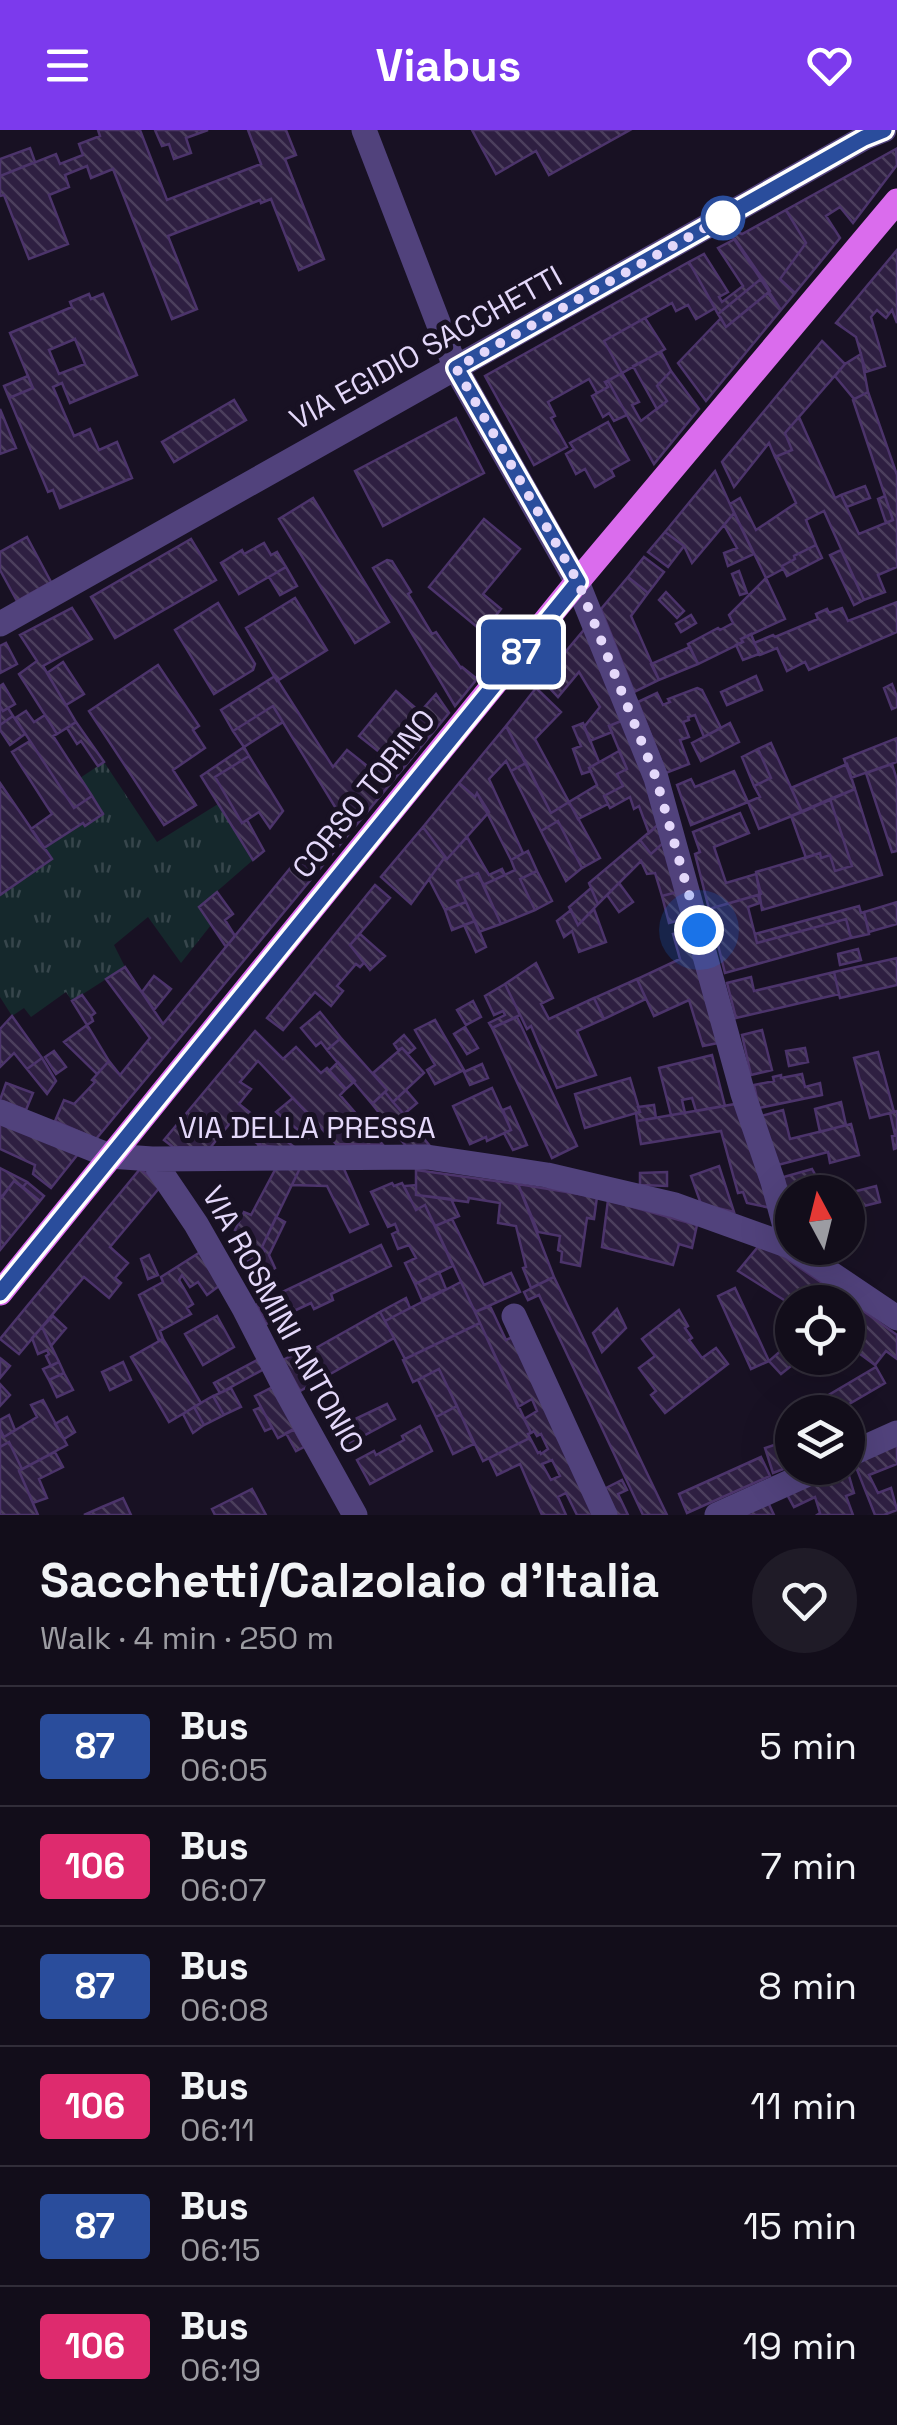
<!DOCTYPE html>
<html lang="en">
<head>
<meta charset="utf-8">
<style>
	:root { --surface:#120d1a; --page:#1f1b27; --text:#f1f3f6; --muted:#9c9ca2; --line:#312d39; --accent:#7c3aed }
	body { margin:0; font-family:"Space Grotesk",sans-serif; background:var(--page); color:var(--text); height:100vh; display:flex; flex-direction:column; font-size:38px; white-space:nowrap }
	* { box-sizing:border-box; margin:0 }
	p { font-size:32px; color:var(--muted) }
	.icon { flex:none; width:55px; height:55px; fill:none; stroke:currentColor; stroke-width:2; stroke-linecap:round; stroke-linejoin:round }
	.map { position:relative; height:1385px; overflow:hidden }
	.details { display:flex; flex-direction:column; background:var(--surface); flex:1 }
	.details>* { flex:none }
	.badge { padding:0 20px; border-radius:8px; font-size:35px; line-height:65px }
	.needle { width:65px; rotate:353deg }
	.tools { position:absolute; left:775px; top:1045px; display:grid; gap:20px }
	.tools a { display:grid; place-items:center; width:90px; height:90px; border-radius:50%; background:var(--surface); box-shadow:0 10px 40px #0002,0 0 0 2px var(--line); font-size:50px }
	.you { position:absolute; width:50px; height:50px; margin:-25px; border:8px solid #fff; border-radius:50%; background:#1a73e8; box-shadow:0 0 0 15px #1a73e833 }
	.map>.badge { position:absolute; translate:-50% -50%; box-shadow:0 0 0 5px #fff }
	.round { display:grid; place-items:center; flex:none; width:105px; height:105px; border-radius:52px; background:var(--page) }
	.headline { display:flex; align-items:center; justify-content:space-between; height:170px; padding:0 40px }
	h1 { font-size:48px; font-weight:700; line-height:75px }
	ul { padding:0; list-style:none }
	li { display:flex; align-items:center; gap:30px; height:120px; padding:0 40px; border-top:2px solid var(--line) }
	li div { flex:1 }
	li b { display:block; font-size:38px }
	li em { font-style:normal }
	li .badge { min-width:110px; font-weight:700; text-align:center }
	header { display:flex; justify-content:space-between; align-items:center; height:130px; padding:0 40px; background:var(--accent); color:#fff; font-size:45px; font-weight:700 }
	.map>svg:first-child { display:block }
	.grass { fill:url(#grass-tufts) }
	.building { fill:url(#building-back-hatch); stroke:#4c346b; stroke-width:2.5; fill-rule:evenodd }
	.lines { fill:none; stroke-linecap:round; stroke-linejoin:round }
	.minor { stroke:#51427c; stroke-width:25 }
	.major { stroke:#da6ced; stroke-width:25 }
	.line-casing { stroke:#fff; stroke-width:22 }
	.line { stroke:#2a4d9c; stroke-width:15 }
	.walk { stroke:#e4d8fa; stroke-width:10; stroke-dasharray:0 18 }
	.stop-dot { fill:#fff; stroke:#2a4d9c; stroke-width:5 }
	.labels { text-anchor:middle; stroke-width:10; stroke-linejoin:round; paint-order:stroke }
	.street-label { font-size:30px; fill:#e4d8fa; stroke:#181123 }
</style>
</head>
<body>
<header><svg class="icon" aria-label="menu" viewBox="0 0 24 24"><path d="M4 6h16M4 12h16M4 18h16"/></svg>Viabus<svg class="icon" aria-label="heart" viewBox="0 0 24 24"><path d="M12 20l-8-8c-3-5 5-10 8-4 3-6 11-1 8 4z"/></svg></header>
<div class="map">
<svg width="897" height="1385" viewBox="0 0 897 1385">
	<defs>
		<pattern id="grass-tufts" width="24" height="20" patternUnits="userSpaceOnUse" patternTransform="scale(2.5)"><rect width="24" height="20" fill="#15282c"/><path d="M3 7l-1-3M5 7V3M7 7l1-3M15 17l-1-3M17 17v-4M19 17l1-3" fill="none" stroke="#37464c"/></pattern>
		<pattern id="building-back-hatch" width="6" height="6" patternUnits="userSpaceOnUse" patternTransform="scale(2.5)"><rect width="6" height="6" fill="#2e1f41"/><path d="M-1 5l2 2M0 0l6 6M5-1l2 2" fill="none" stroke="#4c3f5d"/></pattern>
	</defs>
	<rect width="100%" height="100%" fill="#181123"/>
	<path class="grass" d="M104,632L157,712L218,674L253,730L199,777L211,795L181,833L148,787L114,815L125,837L72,871L66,862L31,887L24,878L12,886L0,867V765L44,718L83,693L85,696L103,684L80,648Z"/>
	<path class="building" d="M98,0H140L167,70L261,34L248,0H286L296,25L285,29L324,129L299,140L271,69L261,73L260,70L168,106L197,179L172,189L113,39L91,48L87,36L65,45L69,57L49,65L68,114L29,129L4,65L0,66V46L56,24L60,34L83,25L79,14L100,6Z
		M155,0H208L186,8L191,23L174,29L169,14L162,16Z
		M472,0H630L549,45L536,21L496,44Z
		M30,18L35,32L0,46V29Z
		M896,19L897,35L853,93L840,77L826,86L840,108L795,163L780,149L806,113L786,80Z
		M786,80L806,113L780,149L795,163L781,180L732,106L737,102L742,104Z
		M735,109L762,148L718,184L689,132L704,124L728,162L719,167L722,172L743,156L718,118Z
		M897,120V193L892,180L886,188L877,180L871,187L885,236L866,242L856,207L836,193Z
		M689,132L715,178L696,189L688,175L676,181L672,173L604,211L622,243L605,252L608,257L597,263L589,249L548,272L555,286L551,288L567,317L534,335L485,246Z
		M762,148L770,161L726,197L718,184Z
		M768,163L781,180L706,271L678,233L721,188L726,197Z
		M89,164L91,169L103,164L137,245L70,273L62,253L53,257L74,306L90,299L99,320L117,312L132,348L60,378L53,360L48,362L9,268L33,258L10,203L72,177L70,172ZM75,209L85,234L59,244L49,220Z
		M645,188L665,219L622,243L604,211Z
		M822,211L845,234L785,303L792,320L775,327L769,313L734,357L722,332Z
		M661,222L671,241L657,256L667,271L657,279L633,236Z
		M861,224L868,262L854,269L835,246L845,234Z
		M671,241L699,279L654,334L608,251L622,243L639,272L632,275L641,291L667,271L657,256Z
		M28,246L33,258L9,268L4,256Z
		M608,251L627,285L614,291L609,283L603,287L592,266L608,257L605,252Z
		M868,262L897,345V437L878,445L885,462L864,470L824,381L806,390L816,415L794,426L795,429L782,436L783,439L766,448L730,374L740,368L756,400L796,373L775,327L792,320L785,303L799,287L835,368L841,365L859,404L893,390L853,270Z
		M234,270L246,290L174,332L162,312Z
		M0,279L16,318L0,324Z
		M456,288L484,343L383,396L355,341Z
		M608,292L629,330L611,340L614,346L595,357L585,339L576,344L566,324L574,319L570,313Z
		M715,341L734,383L692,433L684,416L665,402Z
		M865,356L870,368L847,377L841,365Z
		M885,366L893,390L886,393L878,369Z
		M313,368L389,492L355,513L279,389Z
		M734,383L754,424L728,436L724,423L737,418L724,395Z
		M484,389L520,419L483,464L501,479L483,502L429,457Z
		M665,402L684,416L668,437L648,422Z
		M27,407L51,452L17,471L0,440V422Z
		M191,409L216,450L115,508L91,467Z
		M264,413L271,425L277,422L286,437L239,464L221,433L242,420L244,424Z
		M816,415L822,428L787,446L782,436L795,429L794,426Z
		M841,420L864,470L854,475L830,425Z
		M644,427L664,442L648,463L628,447Z
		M387,430L392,431L411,462L408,464L432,504L436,502L461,538L462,537L477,549L455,576L373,438Z
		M286,437L297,456L280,465L269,447Z
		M739,441L747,463L740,465L732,444Z
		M628,447L648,463L631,486L659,550L634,562L601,479Z
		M766,448L785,489L741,509L743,512L698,534L688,514L718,498L720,500L733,493L729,485Z
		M666,462L684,481L677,488L659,470Z
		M295,468L327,520L277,551L246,498Z
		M897,472V502L809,540L805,532L787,541L777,518L760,525L754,513L773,505L775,507L818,489L816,484L827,479L829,483L842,478L848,491Z
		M218,473L255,534L253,540L214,564L175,500Z
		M72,478L92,509L43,536L76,592L57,604L19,544L37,531L20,505Z
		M691,485L696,493L681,502L676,494Z
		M588,495L626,589L609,596L612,602L590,611L584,597L600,577L579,542L558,567L542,550Z
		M751,504L759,524L743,530L736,515L743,512L741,509Z
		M6,513L17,534L0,543V516Z
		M690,517L698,534L659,550L651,534Z
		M63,532L84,564L66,575L47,543Z
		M158,535L199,596L193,600L205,618L173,640L196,675L164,695L89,581Z
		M275,546L333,637L347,620L371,639L383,625L359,606L396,561L420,582L436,564L449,583L329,728L315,708L337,680L273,576L233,601L221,580Z
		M756,546L762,560L727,575L721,562Z
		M3,554L15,574L3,581L0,576V556Z
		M892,554L897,567V577L892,579L884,558Z
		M536,558L561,582L535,609L569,672L551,683L506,596Z
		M697,558L702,560L721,598L704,607L695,585L688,587L689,590L683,592L689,607L680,610L689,634L666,643L638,572L657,563L663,575L670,572L668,569Z
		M0,576L3,581L8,578L13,586L0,595Z
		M273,576L283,592L244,617L233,601Z
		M26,581L34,592L45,585L57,604L53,606L92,666L74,678L15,588Z
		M13,586L25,604L10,615L0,600V595Z
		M626,589L666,688L649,703L639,676L634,679L630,667L610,678L604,666L623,656L617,644L627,639L609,596Z
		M76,592L104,632L98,636L81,611L77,614L67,598Z
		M583,593L599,632L589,638L591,641L582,644L573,619L581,616L573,597Z
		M730,593L739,612L701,631L692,613Z
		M506,596L526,633L511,641L506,631L489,649L523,723L511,730L477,663L475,667L459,653Z
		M897,608V632L851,648L844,629Z
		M30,611L74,678L92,666L103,684L85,696L83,693L44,718L31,699L52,684L12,622Z
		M771,613L802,682L759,699L748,672L760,667L754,656L771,648L758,619Z
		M244,617L249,626L215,647L242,693L247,690L264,721L253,730L201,646Z
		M758,619L771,648L754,656L742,627Z
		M619,621L627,639L617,644L623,656L604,666L608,674L578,689L569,672L597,655L589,638Z
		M249,626L283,681L270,698L259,682L242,693L215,647Z
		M526,633L551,683L569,672L600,728L582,738L558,691L541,701L511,641Z
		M847,634L855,659L802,682L791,658Z
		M892,634L897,650V721L892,722L866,643Z
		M734,641L748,672L691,695L677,655L691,649L695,657Z
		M0,653L52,729L0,765Z
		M459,653L475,667L477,663L489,682L447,729L423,697Z
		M855,659L882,745L762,780L756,742L820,723L821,728L830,725L835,741L852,736L830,669Z
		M830,669L852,736L835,741L830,725L821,728L820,723L806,728L791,686Z
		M740,683L749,703L714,717L726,753L756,744L761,764L709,779L695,724L700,722L693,702Z
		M666,688L671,706L651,724L640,710Z
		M558,691L582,738L566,751L541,701Z
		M423,697L445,727L411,774L381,747Z
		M671,706L685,760L662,766L655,743L647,744L641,731L598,774L589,753L640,710L651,724Z
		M467,707L489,745L502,739L505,745L483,755L478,743L457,751L466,772L445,780L429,749L445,727L447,729Z
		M309,715L323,735L96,1009L55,991L64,970L74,974L95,952L92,950L109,931L120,945L150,908L106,849L125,837L163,894Z
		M528,721L537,741L520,749L535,780L501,794L483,755L515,740L511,730Z
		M537,741L552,771L535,780L520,749Z
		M478,743L501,794L479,802L457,751Z
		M619,753L633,772L619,782L607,765Z
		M375,755L390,768L350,815L364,833L360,837L356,834L337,856L343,861L331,876L315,862L283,900L267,888Z
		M591,758L598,774L578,795L569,777Z
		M685,760L692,787L669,793L662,766Z
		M217,762L233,784L225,790L235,806L226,817L199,777Z
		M758,765L760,773L748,777L757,813L846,789L851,808L725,843L709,779Z
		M466,772L475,791L452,800L445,780Z
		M897,772V794L869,802L864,782Z
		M859,776L861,783L864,782L869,804L851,808L846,789L757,813L755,804Z
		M594,779L606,812L579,822L572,801L564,807L557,791L571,780L578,795Z
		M475,791L486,817L476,822L464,795Z
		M695,799L723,912L703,916L689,870L654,886L637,849L680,829L673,804Z
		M360,804L385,826L370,840L350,815Z
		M858,819L861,830L840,835L838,824Z
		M897,828V855L840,868L834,842Z
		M536,833L553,868L541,874L549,889L594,868L604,889L577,901L596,945L557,958L531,896L527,899L505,854Z
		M834,842L839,864L736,888L727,853L751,847L754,861Z
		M154,846L171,859L154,880L142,862Z
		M637,849L646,869L604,889L594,868Z
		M505,854L520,885L492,898L489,893L505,885L503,881L494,885L485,866Z
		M82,865L95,883L91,886L93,891L87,895L72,871Z
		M473,871L481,887L466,895L457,880Z
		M320,882L341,908L327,920L321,912L316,916L301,898Z
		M12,886L42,928L27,939L14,923L0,937V899Z
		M517,887L577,1016L552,1028L492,898Z
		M435,890L464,940L435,954L427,940L435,935L415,900Z
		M87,895L109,931L97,944L64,912Z
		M465,897L478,918L467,924L454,904Z
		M762,900L772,940L751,945L742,905Z
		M255,901L283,929L296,917L321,943L327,938L346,959L340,965L383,1015L336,1014L258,931L240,952L251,959L239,974L271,999L259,1015L231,992L210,1018L173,1017L164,1010Z
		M404,905L415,918L408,924L402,918L398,920L394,914Z
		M341,908L387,960L372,974L327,920Z
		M402,918L424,943L393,972L385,962L387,960L373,943Z
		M805,918L808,932L789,936L786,921Z
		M54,921L66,937L56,944L45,927Z
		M878,922L894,982L870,988L854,928Z
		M712,925L725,976L696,981L692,968L682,970L685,983L671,985L659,938Z
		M42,928L56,951L47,964L27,939Z
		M338,932L355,951L346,959L329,941Z
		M482,934L488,948L470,955L464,942Z
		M802,944L805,957L820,953L822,965L759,978L754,955L774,951L773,947L781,945V948Z
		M630,948L640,982L585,998L575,964Z
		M6,953L33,963L26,980L0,970Z
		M492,958L511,1000L487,1011L486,1007L470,1014L453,976Z
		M406,960L417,973L404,984L393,972Z
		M385,962L393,972L410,992L387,993L372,974Z
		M293,968L320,997L308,1008L276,982Z
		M841,972L846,995L820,1002L815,979Z
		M741,973L776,1079L747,1073L743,1062L738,1063L721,1001L641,1014L637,991Z
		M654,975L656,988L637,991L636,983L640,982L638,977Z
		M510,977L527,1015L513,1020L504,1003L511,1000L503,980Z
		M783,980L790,1009L851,994L859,1025L830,1033L828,1022L774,1036L761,986Z
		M897,981V1018L894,1019L892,1006L895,1005L890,983Z
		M410,992L430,1016H406L387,993Z
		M0,993L78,1024L51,1058L33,1044L35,1035L0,1019Z
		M271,999L298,1020L259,1015Z
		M719,1036L734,1082L701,1074L691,1046Z
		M0,1038L27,1052L23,1057L14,1051L2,1067L0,1065Z
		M276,1038H300L262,1117L265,1121L245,1133L235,1117L246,1107L235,1100L244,1082L251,1085Z
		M300,1038L344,1039L368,1094L350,1102L327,1056L292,1055Z
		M140,1039L161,1056L110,1117L128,1133L115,1148L121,1153L109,1168L84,1147L19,1224L0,1209Z
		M812,1039L825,1062H792V1071L780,1048Z
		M416,1040L518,1054L554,1147L531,1158L523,1138L526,1137L516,1096L498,1093L500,1073L469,1068L468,1072L416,1065Z
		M667,1042V1056L640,1055V1043Z
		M14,1051L40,1071L0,1120V1069Z
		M27,1052L44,1066L40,1071L23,1057Z
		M392,1053L394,1056L402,1053L416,1080L425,1075L453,1136L415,1154L405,1133L416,1128L409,1115L398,1119L392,1104L398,1101L395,1094L388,1097L371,1062Z
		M518,1054L597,1067L594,1089L587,1088L580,1136L561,1132L562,1122L558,1120L560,1106L538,1102Z
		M416,1055V1065L451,1069L459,1086L435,1096L425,1075L416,1080L404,1056Z
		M876,1056L880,1072L852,1079L849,1063Z
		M608,1070L697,1095L692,1118L679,1114L673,1135L602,1117Z
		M276,1087L285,1092L269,1125L275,1138L256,1150L245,1133L265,1121L262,1117Z
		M452,1089L484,1155L511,1143L520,1162L475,1182L435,1096Z
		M762,1112L834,1161L823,1172H792V1175L738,1141Z
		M381,1115L391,1136L331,1164L333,1170L314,1179L311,1173L266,1194L257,1174Z
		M202,1121L223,1153L207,1165L198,1152L190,1157L182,1145L179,1150L193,1174L187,1178L191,1184L160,1201L163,1209L159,1211L139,1165L163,1152L161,1147Z
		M149,1125L158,1145L148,1149L141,1129Z
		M439,1142L446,1159L422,1170L415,1154Z
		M554,1147L643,1335L667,1385H643L539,1165L528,1170L524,1162Z
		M461,1152L480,1193L405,1229L385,1191Z
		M735,1158L769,1231L751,1239L718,1166Z
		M841,1165L897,1205V1229L886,1221L875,1235L848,1215V1172H834Z
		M406,1168L410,1178L385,1191L380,1182Z
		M490,1176L506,1210L515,1206L599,1385H577L566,1363L558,1367L566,1385H542L520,1334L497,1345L489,1328L530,1308L538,1323L540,1322L541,1324L548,1319L541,1304L537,1306L534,1301L531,1303L524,1289L537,1281L532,1269L518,1277L475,1182ZM552,1330L560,1346L551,1350L542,1334Z
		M617,1179L626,1198L602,1222L593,1203Z
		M679,1180L688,1196L685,1198L692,1208L689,1210L702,1228L716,1218L728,1234L665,1283L651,1265L656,1261L639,1238L655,1226L642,1209Z
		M380,1182L394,1208L300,1261L283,1230L312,1215L314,1219Z
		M53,1186L66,1198L51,1216L42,1197Z
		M217,1186L234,1217L203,1235L185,1204Z
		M480,1193L531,1303L528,1304L530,1308L483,1331L439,1239L413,1252L403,1230Z
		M42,1197L59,1232L51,1236L46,1226L49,1224L47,1220L38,1224L32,1208Z
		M163,1209L201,1273L169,1292L131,1227Z
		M792,1211V1228H801L781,1244L769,1231Z
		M0,1228L10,1236L0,1248Z
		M261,1228L266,1238L220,1263L214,1253Z
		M59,1232L64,1243L49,1250L43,1239Z
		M123,1232L131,1250L110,1260L102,1242Z
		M876,1237L885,1253L837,1281L827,1266Z
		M439,1239L457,1276L436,1287L418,1250Z
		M64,1243L73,1260L57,1267L49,1250Z
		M0,1254L10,1265L0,1276Z
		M275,1256L297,1298L278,1308L255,1266Z
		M231,1258L241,1277L224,1285L213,1266Z
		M213,1266L224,1285L204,1295L194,1277Z
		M43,1270L67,1315L22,1339L9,1312L0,1317V1299L4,1307L37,1287L31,1275Z
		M387,1274L395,1289L350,1313L348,1310L346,1311L338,1297Z
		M457,1276L474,1314L453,1324L436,1287Z
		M194,1277L204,1295L193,1303L183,1284Z
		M261,1277L272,1298L265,1301L254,1280Z
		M9,1285L15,1300L4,1307L0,1299V1290Z
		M67,1287L75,1302L64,1309L55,1294Z
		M420,1296L432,1321L370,1354L357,1330L374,1321L376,1325L404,1310L402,1306Z
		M294,1299L304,1317L296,1321L286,1303Z
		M897,1308V1334L869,1345L878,1363L891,1358L897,1380L884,1385H875L852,1327Z
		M9,1312L22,1339L19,1341L38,1385H0V1317Z
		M777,1314L786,1338L773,1343L765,1318Z
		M55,1322L63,1337L39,1349L47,1368L33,1373L19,1341Z
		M761,1327L770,1346L687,1383L679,1364Z
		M847,1339L854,1363L846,1366L853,1385H817L820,1383L815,1367L794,1377L784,1359L818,1350Z
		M622,1350L627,1360L618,1364L628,1385H617L604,1359Z
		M252,1359L266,1385H215L212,1379Z
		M765,1366L774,1385H726Z
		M123,1368L131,1385H84L102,1377Z"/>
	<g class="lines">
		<path class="minor" d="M364,0L456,239L577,452L656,648L743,964L773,1052L790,1115
			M0,494L864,8L884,0
			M0,982L110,1026L152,1029L427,1027L547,1045L675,1075L792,1117
			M152,1029L196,1094L244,1178L289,1266L355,1385
			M793,1118L897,1188
			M514,1186L605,1385
			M848,1325L897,1303
			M717,1385L821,1338"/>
		<path class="major" d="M0,1163L577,452L897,71"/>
	</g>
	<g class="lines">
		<g class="line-casing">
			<path id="line" d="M0,1163L578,452L456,238L864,8L884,0"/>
		</g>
		<use href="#line" class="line"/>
		<path class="walk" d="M699,800L656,648L578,452L456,238L726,86L723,88"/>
	</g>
	<circle class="stop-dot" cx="723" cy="88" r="20"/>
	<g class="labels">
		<g class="street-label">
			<text transform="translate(426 218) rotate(-29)" y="10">VIA EGIDIO SACCHETTI</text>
			<text transform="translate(364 664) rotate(-51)" y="10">CORSO TORINO</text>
			<text x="307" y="1008">VIA DELLA PRESSA</text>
			<text transform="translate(283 1190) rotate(61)" y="10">VIA ROSMINI ANTONIO</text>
		</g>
	</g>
</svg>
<div class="tools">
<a><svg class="needle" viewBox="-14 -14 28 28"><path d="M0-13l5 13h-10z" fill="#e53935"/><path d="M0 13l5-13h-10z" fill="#9c9ca2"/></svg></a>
<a><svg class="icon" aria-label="locate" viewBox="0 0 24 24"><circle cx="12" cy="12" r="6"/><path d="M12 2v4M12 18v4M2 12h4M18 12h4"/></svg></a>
<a><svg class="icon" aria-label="layers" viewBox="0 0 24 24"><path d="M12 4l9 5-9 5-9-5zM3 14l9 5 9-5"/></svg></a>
</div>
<div class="you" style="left:699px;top:800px"></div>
<b class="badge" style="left:521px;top:522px;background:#2a4d9c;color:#fff">87</b>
</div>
<section class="details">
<div class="headline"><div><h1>Sacchetti/Calzolaio d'Italia</h1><p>Walk · 4 min · 250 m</p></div><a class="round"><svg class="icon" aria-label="heart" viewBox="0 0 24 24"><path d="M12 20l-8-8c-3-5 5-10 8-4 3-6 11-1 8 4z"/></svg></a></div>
<ul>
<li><span class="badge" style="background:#2a4d9c;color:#fff">87</span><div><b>Bus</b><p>06:05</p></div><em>5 min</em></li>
<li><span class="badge" style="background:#de2b6e;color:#fff">106</span><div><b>Bus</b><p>06:07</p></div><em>7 min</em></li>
<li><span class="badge" style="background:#2a4d9c;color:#fff">87</span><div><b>Bus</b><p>06:08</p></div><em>8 min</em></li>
<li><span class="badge" style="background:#de2b6e;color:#fff">106</span><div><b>Bus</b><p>06:11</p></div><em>11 min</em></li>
<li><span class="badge" style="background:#2a4d9c;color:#fff">87</span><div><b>Bus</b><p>06:15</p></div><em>15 min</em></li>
<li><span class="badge" style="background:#de2b6e;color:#fff">106</span><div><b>Bus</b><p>06:19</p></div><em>19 min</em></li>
</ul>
</section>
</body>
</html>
